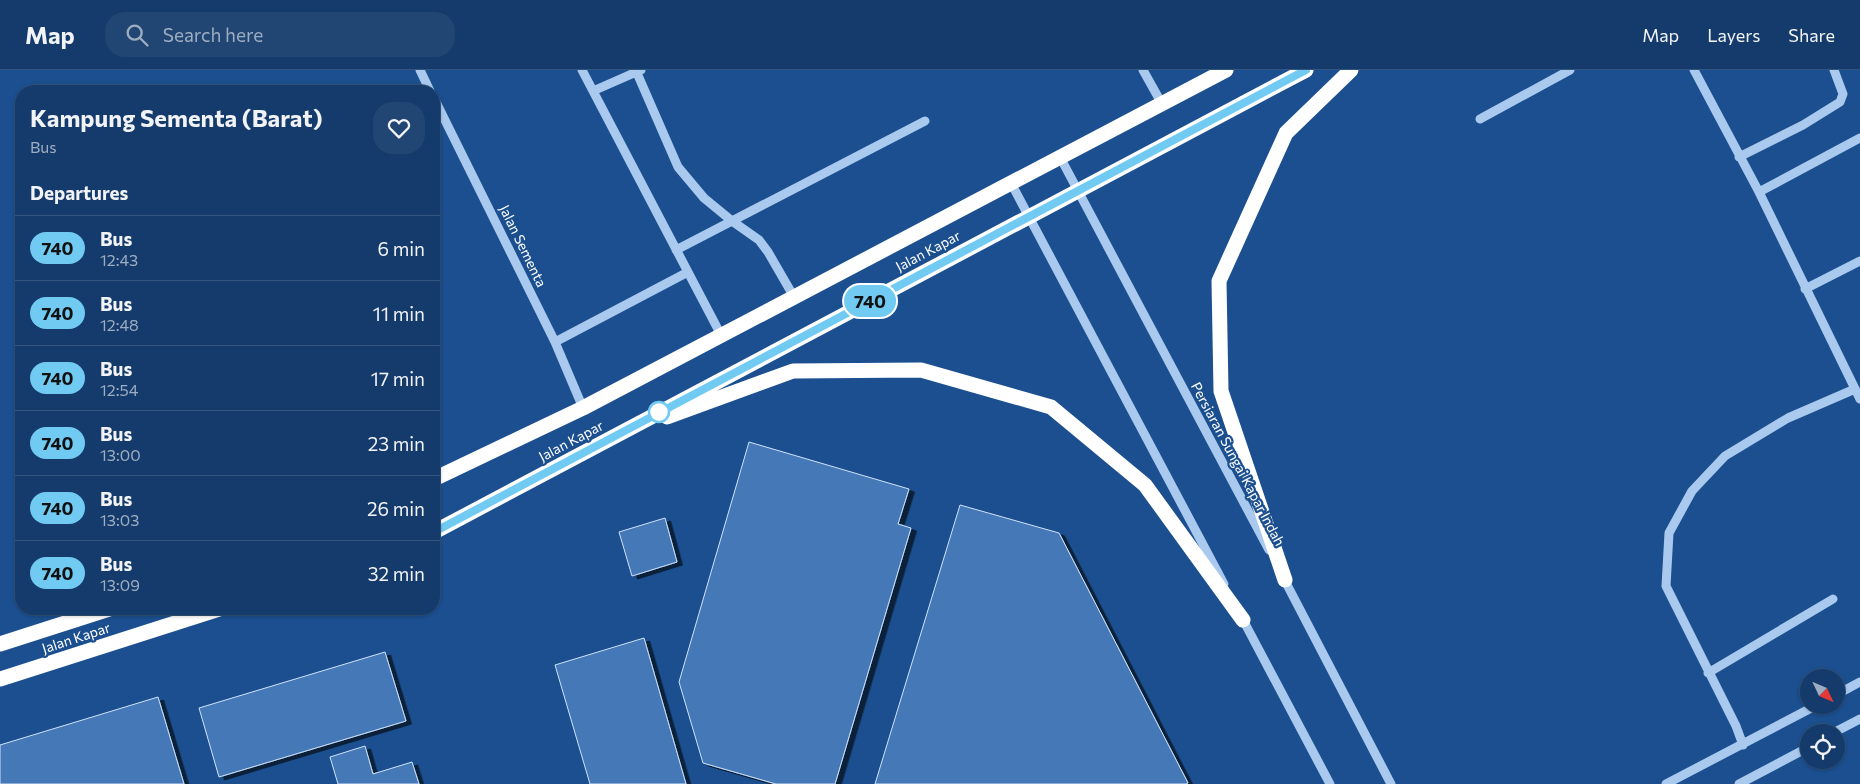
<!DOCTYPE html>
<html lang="en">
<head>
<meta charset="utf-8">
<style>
	:root { --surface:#143b6b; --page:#214673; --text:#f1f3f6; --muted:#9dadc1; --line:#33557e }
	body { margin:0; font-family:Commissioner,sans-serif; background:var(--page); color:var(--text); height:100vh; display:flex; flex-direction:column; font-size:19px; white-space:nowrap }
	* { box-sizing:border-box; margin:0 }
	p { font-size:16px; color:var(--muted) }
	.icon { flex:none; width:28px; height:28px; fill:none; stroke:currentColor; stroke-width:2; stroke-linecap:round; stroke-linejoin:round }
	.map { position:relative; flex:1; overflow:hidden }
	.side { position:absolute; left:15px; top:15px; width:425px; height:530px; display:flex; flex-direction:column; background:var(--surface); border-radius:20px; box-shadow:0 1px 4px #0004,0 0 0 1px var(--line) }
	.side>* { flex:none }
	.badge { padding:0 10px; border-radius:16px; font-size:18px; line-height:32px }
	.needle { width:32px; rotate:134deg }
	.fabs { position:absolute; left:1800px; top:599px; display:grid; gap:10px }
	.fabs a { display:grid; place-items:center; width:45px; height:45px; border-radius:50%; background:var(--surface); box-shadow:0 1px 4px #0004,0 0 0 1px var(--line); font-size:25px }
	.map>.badge { position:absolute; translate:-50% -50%; box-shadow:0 0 0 2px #fff }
	h2 { padding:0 15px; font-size:19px; line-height:45px }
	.round { display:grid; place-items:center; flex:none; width:52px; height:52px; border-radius:20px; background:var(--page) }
	.headline { display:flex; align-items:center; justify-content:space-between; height:85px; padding:0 15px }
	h1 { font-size:24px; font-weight:700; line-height:38px }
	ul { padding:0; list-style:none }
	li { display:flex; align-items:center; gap:15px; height:65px; padding:0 15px; border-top:1px solid var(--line) }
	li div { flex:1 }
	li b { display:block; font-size:19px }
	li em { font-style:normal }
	li .badge { min-width:55px; font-weight:700; text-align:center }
	header { display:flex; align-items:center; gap:30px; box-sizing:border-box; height:70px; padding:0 25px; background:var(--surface); border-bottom:1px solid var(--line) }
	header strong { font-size:24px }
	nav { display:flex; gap:28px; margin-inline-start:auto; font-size:18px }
	.search { width:350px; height:45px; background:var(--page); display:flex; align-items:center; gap:12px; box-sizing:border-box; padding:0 18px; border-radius:20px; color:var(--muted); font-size:19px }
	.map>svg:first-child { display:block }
	.building { fill:#4478b7; stroke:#cfe3fa; filter:url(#shadow) }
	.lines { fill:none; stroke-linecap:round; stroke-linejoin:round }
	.minor { stroke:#a9c9ee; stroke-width:9 }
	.highway { stroke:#fff; stroke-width:15 }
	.line-casing { stroke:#fff; stroke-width:11 }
	.line { stroke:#71caf2; stroke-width:8 }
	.stop-dot { fill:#fff; stroke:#71caf2; stroke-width:2.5 }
	.labels { text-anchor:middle; stroke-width:4.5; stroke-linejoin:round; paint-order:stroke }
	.street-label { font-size:14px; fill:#fff; stroke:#1b4f8f }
</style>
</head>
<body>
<header>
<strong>Map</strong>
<div class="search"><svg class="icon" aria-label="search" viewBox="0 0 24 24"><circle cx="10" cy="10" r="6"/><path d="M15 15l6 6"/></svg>Search here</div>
<nav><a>Map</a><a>Layers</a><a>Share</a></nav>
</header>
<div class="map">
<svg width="1860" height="714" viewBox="0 0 1860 714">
	<defs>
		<filter id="shadow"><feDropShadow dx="5.5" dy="3" stdDeviation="0" flood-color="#0009"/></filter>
	</defs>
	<rect width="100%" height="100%" fill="#1b4f8f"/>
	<path class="building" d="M749,372L909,419L898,454L911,458L835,714H776L703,693L679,612Z
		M960,435L1059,463L1188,713L1186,714H875Z
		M665,448L677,492L632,506L619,462Z
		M644,568L686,714H590L555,595Z
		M385,582L406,651L219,707L199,638Z
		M158,627L184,714H0V675Z
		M365,676L373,704L412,692L419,714H338L330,687Z"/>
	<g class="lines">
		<path class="minor" d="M420,0L430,21
			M582,0L721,265
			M1143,0L1162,34
			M1694,0L1759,122L1860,68
			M637,3L678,97L704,128L732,151L759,170L768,182L794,227
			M593,21L641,0
			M434,28L555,272L583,338
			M1480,49L1570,0
			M1060,87L1269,480
			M1739,87L1803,55L1840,32L1843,24L1834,0
			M1011,113L1224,514
			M1759,122L1860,329
			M676,180L925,51
			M1805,219L1860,191
			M555,272L688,202
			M1283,507L1391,714
			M1241,546L1330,714
			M1708,603L1833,529
			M1836,625L1860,612
			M1835,662L1860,649
			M1743,675L1736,656L1666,516L1669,463L1692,421L1725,386L1788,348L1855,319
			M1666,714L1817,635
			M1739,714L1809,677"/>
		<path class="highway" d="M667,347L793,301L921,300L1051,337L1145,415L1243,550
			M434,409L583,338L1226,0
			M434,462L1306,0
			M1285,510L1221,321L1219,211L1286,63L1351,0
			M0,574L109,539
			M0,609L219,539"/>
	</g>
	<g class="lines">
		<g class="line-casing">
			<path id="line" d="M434,462L1306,0"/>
		</g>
		<use href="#line" class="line"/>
	</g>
	<circle class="stop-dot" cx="659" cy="342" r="10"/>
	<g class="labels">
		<g class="street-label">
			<text transform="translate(523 176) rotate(64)" y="5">Jalan Sementa</text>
			<text transform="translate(928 181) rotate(-28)" y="5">Jalan Kapar</text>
			<text transform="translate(571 371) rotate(-28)" y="5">Jalan Kapar</text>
			<text transform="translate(1238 394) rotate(62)" y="5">Persiaran Sungai Kapar Indah</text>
			<text transform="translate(76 568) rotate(-18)" y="5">Jalan Kapar</text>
		</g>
	</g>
</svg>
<div class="fabs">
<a><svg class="needle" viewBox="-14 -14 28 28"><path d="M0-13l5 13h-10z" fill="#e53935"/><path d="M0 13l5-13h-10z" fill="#9dadc1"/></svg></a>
<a><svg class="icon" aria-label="locate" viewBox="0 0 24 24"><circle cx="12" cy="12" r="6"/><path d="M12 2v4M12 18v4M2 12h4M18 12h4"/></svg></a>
</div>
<b class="badge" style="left:870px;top:231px;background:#71caf2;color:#111">740</b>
<section class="side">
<div class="headline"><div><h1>Kampung Sementa (Barat)</h1><p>Bus</p></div><a class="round"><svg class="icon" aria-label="heart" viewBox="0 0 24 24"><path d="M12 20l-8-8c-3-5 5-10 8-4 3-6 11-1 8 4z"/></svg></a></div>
<h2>Departures</h2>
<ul>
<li><span class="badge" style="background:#71caf2;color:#111">740</span><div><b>Bus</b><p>12:43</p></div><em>6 min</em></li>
<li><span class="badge" style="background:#71caf2;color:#111">740</span><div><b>Bus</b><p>12:48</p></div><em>11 min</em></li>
<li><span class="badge" style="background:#71caf2;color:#111">740</span><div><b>Bus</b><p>12:54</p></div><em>17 min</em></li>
<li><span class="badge" style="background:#71caf2;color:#111">740</span><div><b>Bus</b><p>13:00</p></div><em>23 min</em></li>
<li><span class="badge" style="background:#71caf2;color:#111">740</span><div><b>Bus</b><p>13:03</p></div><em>26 min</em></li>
<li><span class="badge" style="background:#71caf2;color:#111">740</span><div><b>Bus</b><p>13:09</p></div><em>32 min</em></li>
</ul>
</section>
</div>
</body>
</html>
